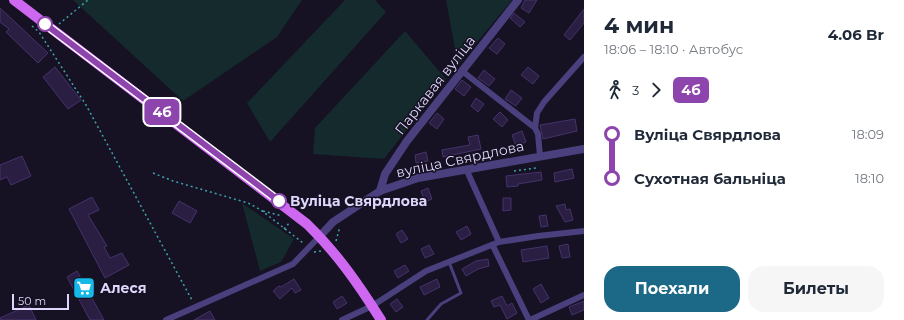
<!DOCTYPE html>
<html lang="ru">
<head>
<meta charset="utf-8">
<style>
	:root { --surface:#fff; --page:#f6f6f7; --text:#1f2937; --muted:#747a83; --accent:#1b6987 }
	body { margin:0; font-family:Montserrat,sans-serif; background:var(--page); color:var(--text); height:100vh; display:flex; flex-direction:column; font-size:15px; white-space:nowrap }
	* { box-sizing:border-box; margin:0 }
	p { font-size:13px; color:var(--muted) }
	.icon { flex:none; width:22px; height:22px; fill:none; stroke:currentColor; stroke-width:2; stroke-linecap:round; stroke-linejoin:round }
	.map { position:relative; flex:1; overflow:hidden }
	.sheet { display:flex; flex-direction:column; background:var(--surface); width:320px }
	.sheet>* { flex:none }
	.badge { padding:0 8px; border-radius:6px; font-size:14px; line-height:26px }
	.scale { position:absolute; left:12px; bottom:10px; width:57px; box-sizing:border-box; padding-left:4px; border:2px solid #dfd7fb; border-top:0; font-size:11px; line-height:14px; white-space:nowrap; color:#dfd7fb; -webkit-text-stroke:3px #161123; paint-order:stroke }
	.map>.badge { position:absolute; translate:-50% -50%; box-shadow:0 0 0 2px #fff }
	.legs { display:flex; align-items:center; gap:6px; height:44px; padding:0 20px; font-size:13px }
	.legs p { margin-inline-start:auto }
	.headline { display:flex; align-items:center; justify-content:space-between; height:68px; padding:0 20px }
	h1 { font-size:22px; font-weight:700; line-height:30px }
	.button { display:flex; gap:8px; margin-top:auto; padding:8px 20px }
	.button a { flex:1; height:46px; border-radius:16px; background:var(--accent); color:#fff; font-size:16px; font-weight:700; line-height:46px; text-align:center }
	.button a+a { background:var(--page); color:var(--text) }
	ul { padding:0 20px; list-style:none }
	li { display:flex; align-items:center; gap:14px; height:44px; font-size:15px }
	li i { display:grid; place-items:center; width:6px; height:100%; margin:0 5px; background:currentColor }
	li i::after { content:''; width:10px; height:10px; margin:-5px; border:3px solid; border-radius:50%; background:var(--surface) }
	li p { margin-inline-start:auto }
	li:first-child i { background:linear-gradient(#0000 50%,currentColor 0) }
	li:last-child i { background:linear-gradient(currentColor 50%,#0000 0) }
	main { display:flex; flex:1; min-height:0 }
	.map>svg:first-child { display:block }
	.green { fill:#142a2d }
	.building { fill:#2a1e42; stroke:#45336c }
	.lines { fill:none; stroke-linecap:round; stroke-linejoin:round }
	.path { stroke:#3ba4ab; stroke-width:1.5; stroke-dasharray:2 3; stroke-linecap:butt }
	.service { stroke:#4a407e; stroke-width:3 }
	.minor { stroke:#4a407e; stroke-width:6 }
	.tertiary { stroke:#4a407e; stroke-width:8 }
	.primary { stroke:#cf68f1; stroke-width:10 }
	.line-1-casing { stroke:#fff; stroke-width:9 }
	.line-1 { stroke:#8e44ad; stroke-width:6 }
	.stop-1-dot { fill:#fff; stroke:#8e44ad; stroke-width:2 }
	.labels { text-anchor:middle; stroke-width:3; stroke-linejoin:round; paint-order:stroke }
	.street-label { font-size:14px; fill:#dfd7fb; stroke:#161123 }
	.stop-label { font-size:14px; font-weight:bold; fill:#dfd7fb; stroke:#161123; text-anchor:start }
	.poi-label { font-size:14px; font-weight:bold; fill:#dfd7fb; stroke:#161123; text-anchor:start }
</style>
</head>
<body>
<main>
<div class="map">
<svg width="584" height="320" viewBox="0 0 584 320">
	<rect width="100%" height="100%" fill="#161123"/>
	<path class="green" d="M73,0H302L277,37L183,101Z
		M345,0H375L386,12L270,142L247,103Z
		M446,0H512L458,65Z
		M405,31L446,79L384,159L313,154L315,128Z
		M242,203L294,239L281,262L260,271Z"/>
	<path class="building" d="M525,0H537L529,13L521,8Z
		M0,8L48,53L38,63L6,32L9,29L0,22Z
		M584,9V23L570,40L564,35Z
		M514,13L525,22L520,27L510,18Z
		M498,38L505,44L497,54L489,48Z
		M55,67L81,100L68,109L43,77Z
		M528,67L539,76L533,84L521,75Z
		M484,70L495,79L489,86L478,78Z
		M462,80L471,87L464,96L455,89Z
		M511,90L522,98L516,106L505,99Z
		M476,98L484,104L478,112L471,106Z
		M500,112L508,120L502,127L493,119Z
		M437,113L444,119L437,129L429,123Z
		M575,119L577,131L543,139L540,125Z
		M522,131L526,142L516,146L512,135Z
		M478,135L481,149L443,157L442,150L470,145L468,137Z
		M426,152L428,161L416,163L415,155Z
		M22,156L31,176L11,185L7,177L0,180V165Z
		M572,169L574,178L555,182L554,173Z
		M541,172L542,180L518,184V186L507,187L506,176Z
		M428,188L432,199L425,202L421,191Z
		M92,197L99,210L88,215L107,246L104,247L110,258L122,253L129,265L105,278L69,209Z
		M503,198H511V210L503,211Z
		M179,201L197,211L190,223L172,213Z
		M565,204L566,210L570,209L573,220L565,222L556,206Z
		M546,215L548,226L541,227L539,216Z
		M467,226L471,234L461,240L456,232Z
		M402,230L408,239L401,243L396,234Z
		M568,244L570,257L562,258L559,246Z
		M429,245L434,254L425,258L421,249Z
		M547,246L549,258L523,262L521,250Z
		M488,259L489,266L478,269L466,276L462,269L476,261Z
		M405,265L409,271L398,278L394,271Z
		M77,271L104,320H90L67,277Z
		M294,279L301,290L295,293L292,288L280,299L273,291L279,286L281,287Z
		M437,279L440,287L424,295L420,287Z
		M541,284L549,298L541,303L533,289Z
		M342,296L347,303L337,309L333,302Z
		M502,296L507,306L512,303L517,313L507,319L500,305L494,307L491,301Z
		M397,299L403,307L396,312L390,304Z
		M584,301V310L572,315L569,307Z
		M29,305L36,320H0V318Z
		M210,311L215,320H194Z"/>
	<g class="lines">
		<path class="path" d="M59,24L88,0
			M32,26L39,32L86,105L193,302
			M514,171L536,168
			M153,173L173,181L248,203L261,210L303,243
			M263,211L282,216
			M284,229L290,222
			M336,241L339,230L338,229
			M314,252L321,251"/>
		<path class="service" d="M427,320L441,304L461,293L449,262"/>
		<path class="minor" d="M462,71L535,128L538,134L540,156
			M535,128L537,113L544,102L584,57
			M467,171L499,242
			M493,246L529,320
			M166,320L293,264L320,236
			M342,320L372,306L426,271L499,242L538,236L584,231
			M530,320L584,295"/>
		<path class="tertiary" d="M380,191L385,174L407,141L518,0
			M320,236L333,222L380,191L418,178L584,149"/>
		<path class="primary" d="M14,0L307,224C337,253 359,285 381,320"/>
	</g>
	<g class="lines">
		<g class="line-1-casing">
			<path id="line-1" d="M45,24L279,201"/>
		</g>
		<use href="#line-1" class="line-1"/>
	</g>
	<defs>
		<g id="supermarket-square" transform="scale(1.15)"><rect x="-9" y="-9" width="18" height="18" rx="4" fill="#16b8e8" stroke="#161123"/><path d="M-6-5.5h2.5l.6 2H6L4.5 2H-2.5L-4.4-4H-6ZM-1.5 3.2a1.3 1.3 0 1 0 .1 0ZM3 3.2a1.3 1.3 0 1 0 .1 0Z" fill="#fff"/></g>
	</defs>
	<g fill-rule="evenodd">
		<use href="#supermarket-square" x="84" y="288"/>
	</g>
	<g class="stop-1-dot">
		<circle cx="45" cy="24" r="7"/>
		<circle cx="279" cy="201" r="7"/>
	</g>
	<g class="labels">
		<g class="street-label">
			<text transform="translate(435 85) rotate(-52)" y="5">Паркавая вуліца</text>
			<text transform="translate(460 159) rotate(-12)" y="5">вуліца Свярдлова</text>
		</g>
		<g class="stop-label">
			<text x="290" y="206">Вуліца Свярдлова</text>
		</g>
		<g class="poi-label">
			<text x="100" y="293">Алеся</text>
		</g>
	</g>
</svg>
<div class="scale">50 m</div>
<b class="badge" style="left:162px;top:112px;background:#8e44ad;color:#fff">4б</b>
</div>
<section class="sheet">
<div class="headline"><div><h1>4 мин</h1><p>18:06 – 18:10 · Автобус</p></div><b>4.06 Br</b></div>
<div class="legs"><svg class="icon" aria-label="walk" viewBox="0 0 24 24"><circle cx="13" cy="4" r="2"/><path d="M13 8l-2 6 4 7M11 14l-3 7M7 12l3-4h3l4 4"/></svg>3<svg class="icon" aria-label="forward" viewBox="0 0 24 24"><path d="M9 5l7 7-7 7"/></svg><b class="badge" style="background:#8e44ad;color:#fff">4б</b></div>
<ul>
<li><i style="color:#8e44ad"></i><b>Вуліца Свярдлова</b><p>18:09</p></li>
<li><i style="color:#8e44ad"></i><b>Сухотная бальніца</b><p>18:10</p></li>
</ul>
<div class="button"><a>Поехали</a><a>Билеты</a></div>
</section>
</main>
</body>
</html>
